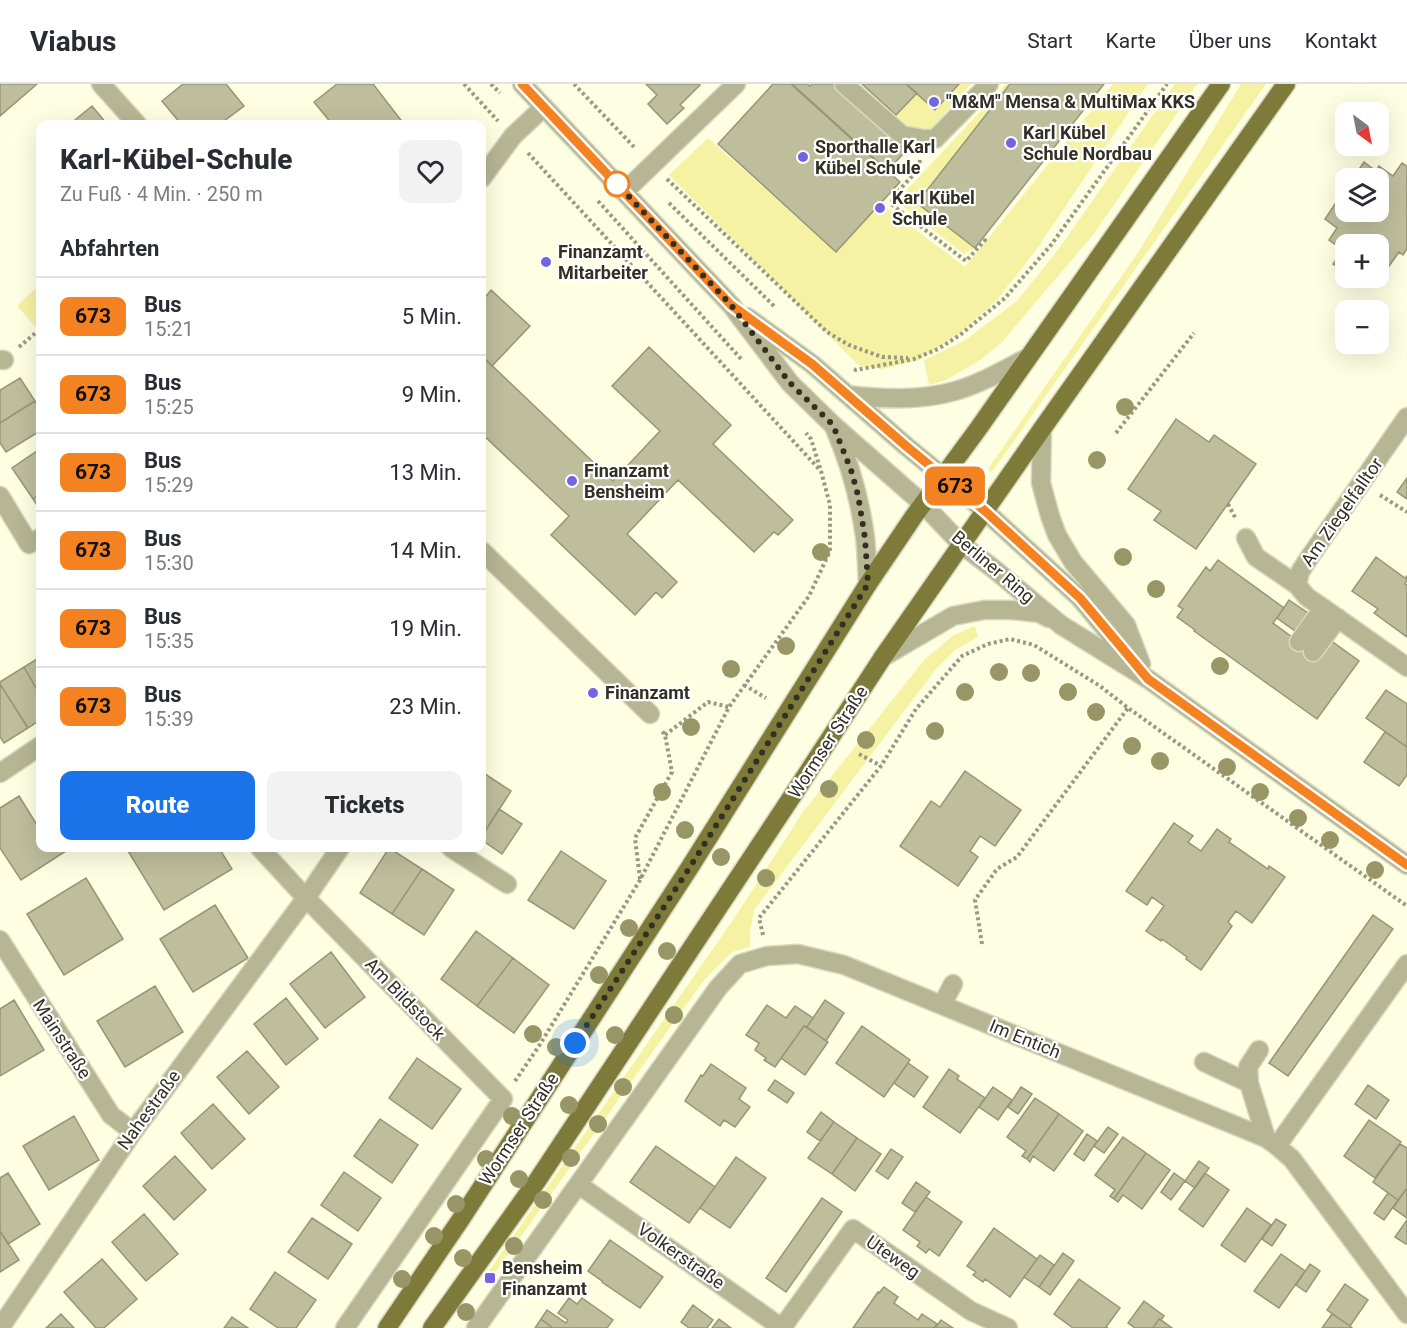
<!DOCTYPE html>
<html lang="de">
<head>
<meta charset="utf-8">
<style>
	:root { --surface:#fff; --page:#f2f2f3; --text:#2b2b33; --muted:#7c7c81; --line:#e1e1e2; --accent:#1a73e8 }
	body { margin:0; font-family:Roboto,sans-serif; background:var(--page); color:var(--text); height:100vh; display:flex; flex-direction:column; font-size:22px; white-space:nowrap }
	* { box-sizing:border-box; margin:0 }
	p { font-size:20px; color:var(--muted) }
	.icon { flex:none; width:33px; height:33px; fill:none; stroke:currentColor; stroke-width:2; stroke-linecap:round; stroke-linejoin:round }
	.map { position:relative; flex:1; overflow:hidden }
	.details { position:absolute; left:36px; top:36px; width:450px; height:732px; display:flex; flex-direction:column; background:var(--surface); border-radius:12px; box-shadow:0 6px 24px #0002 }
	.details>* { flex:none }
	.badge { padding:0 12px; border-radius:9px; font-size:21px; line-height:39px }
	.needle { width:39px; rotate:148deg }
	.buttons { position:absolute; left:1335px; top:18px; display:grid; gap:12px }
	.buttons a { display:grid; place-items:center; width:54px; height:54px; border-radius:12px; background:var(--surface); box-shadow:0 6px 24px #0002; font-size:30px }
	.you { position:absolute; width:30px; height:30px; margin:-15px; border:4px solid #fff; border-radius:50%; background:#1a73e8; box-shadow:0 0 0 9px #1a73e833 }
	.map>.badge { position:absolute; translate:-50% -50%; box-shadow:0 0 0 3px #fff }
	h2 { padding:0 24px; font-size:22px; line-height:54px }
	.round { display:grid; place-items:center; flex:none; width:63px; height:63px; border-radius:12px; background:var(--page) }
	.headline { display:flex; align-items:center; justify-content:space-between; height:102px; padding:0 24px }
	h1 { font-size:28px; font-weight:800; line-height:45px }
	.button { display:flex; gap:12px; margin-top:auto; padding:12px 24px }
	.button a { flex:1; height:69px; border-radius:12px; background:var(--accent); color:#fff; font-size:24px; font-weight:800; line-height:69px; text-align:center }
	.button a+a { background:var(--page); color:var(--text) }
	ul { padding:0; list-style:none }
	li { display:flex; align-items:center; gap:18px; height:78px; padding:0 24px; border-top:2px solid var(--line) }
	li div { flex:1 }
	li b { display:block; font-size:22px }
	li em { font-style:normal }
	li .badge { min-width:66px; font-weight:700; text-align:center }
	header { display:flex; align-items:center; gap:36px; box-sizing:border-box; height:84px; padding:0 30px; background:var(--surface); border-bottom:2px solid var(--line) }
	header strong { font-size:28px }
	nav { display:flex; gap:33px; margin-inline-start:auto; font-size:21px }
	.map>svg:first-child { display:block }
	.green { fill:#f6f2a4 }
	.building { fill:#bebd9c; stroke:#979575; stroke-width:1.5 }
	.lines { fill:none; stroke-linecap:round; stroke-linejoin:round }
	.minor-casing { stroke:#d9d9c0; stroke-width:21 }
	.major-casing { stroke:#d9d9c0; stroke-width:21 }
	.path { stroke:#999884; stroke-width:4; stroke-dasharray:3 3; stroke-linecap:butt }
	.minor { stroke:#b6b594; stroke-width:18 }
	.major { stroke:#7d7a3a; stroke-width:18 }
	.tree { fill:#989666 }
	.line-casing { stroke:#fff; stroke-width:14 }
	.line { stroke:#f58220; stroke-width:9 }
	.walk { stroke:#313023; stroke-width:6; stroke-dasharray:0 10.8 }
	.poi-dot { fill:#7564df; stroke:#fff; stroke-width:2 }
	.stop-dot { fill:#fff; stroke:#f58220; stroke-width:3 }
	.labels { text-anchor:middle; stroke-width:4.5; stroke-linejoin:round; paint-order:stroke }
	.poi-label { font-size:18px; font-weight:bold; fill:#313023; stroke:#fff; text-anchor:start }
	.street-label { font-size:18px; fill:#313023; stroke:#fff }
</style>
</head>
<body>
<header>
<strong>Viabus</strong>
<nav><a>Start</a><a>Karte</a><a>Über uns</a><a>Kontakt</a></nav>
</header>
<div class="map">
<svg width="1407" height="1244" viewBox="0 0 1407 1244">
	<rect width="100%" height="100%" fill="#fefee2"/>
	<path class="green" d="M959,0H971L930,46L910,44L896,31L917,9L935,26Z
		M1006,0H1010L917,118L975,164L964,170L900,120L903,110Z
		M1113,0H1148L1036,166L997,216L961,248L919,276L883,285L859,282L669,91L708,54L836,168L880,119L965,183Z
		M1175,0H1197L1093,151L1001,259L980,276L946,296L929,301L924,276L964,257L1017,217L1057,167Z
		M1241,0H1266L992,388L988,385L1139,167Z
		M40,200V248L17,222Z
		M975,542L978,553L955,566L936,585L754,826L750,848V863L732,868L704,896L494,1190L489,1187L733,836L803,728L925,575L954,551Z"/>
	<path class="building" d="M0,0H37L0,32Z
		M183,0H226L244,22L220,40H181L162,17Z
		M337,0H373L404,40H332L314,18Z
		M646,0H699L700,1L680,21L684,24L667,40L648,20L657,11Z
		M773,0H792L900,98L836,168L718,60Z
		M793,0H807L810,2L812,0H833L907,66L887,87L792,1Z
		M862,0H906L917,9L896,31Z
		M906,0H959L935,26Z
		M1010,0H1104L975,164L917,119Z
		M92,22L107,40H70Z
		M1364,78L1376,87L1379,82L1393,92L1402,79L1407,82V165L1403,171L1399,168L1382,192L1378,190V160H1346V188L1333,180L1343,166L1329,156L1337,144L1325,135L1335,120L1339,122L1346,113V128H1378V94H1353Z
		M1353,194H1374L1367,203Z
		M491,206L530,242L492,282L482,272V217Z
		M649,263L731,341L713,360L793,436L778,451L774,448L754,468L678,396L627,450L677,498L662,514L656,508L635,531L551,451L569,432L482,350V272L613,397L660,347L612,302Z
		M20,294L35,317L0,339V306Z
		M35,317L40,326V347L6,368L0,359V339Z
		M1176,335L1209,358L1214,351L1256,380L1196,465L1154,436L1161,427L1128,405Z
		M40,365V410L33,415L12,384Z
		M1407,394V415L1397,408Z
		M40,410V426L33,415Z
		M1376,473L1405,494L1407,492V496L1405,500L1407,501V553L1374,529L1378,525L1352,507Z
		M1218,476L1284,524L1273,539L1299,558L1330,556L1359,577L1317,635L1194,547L1195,546L1177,533L1183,525L1178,522L1206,483L1210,487Z
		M1289,516L1308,529L1295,547L1277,534Z
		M40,573V611L24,583Z
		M24,583L40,611V636L28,644L0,600V598Z
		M0,600L28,644L4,659L0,653Z
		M1386,606L1407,620V663L1366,634Z
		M1385,648L1407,663V691L1399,702L1364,678Z
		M965,687L1021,726L995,762L980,752L970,767L978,773L958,802L900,762L931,717L940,723Z
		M482,688L511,707L482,752Z
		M19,712L37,741L40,738V764H68L69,765L21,796L0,764V724Z
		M499,725L522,740L502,770L482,756V752Z
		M1174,739L1193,752L1188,758L1201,767L1217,745L1231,755L1229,758L1268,785L1269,782L1285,793L1252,839L1236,827L1228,838L1232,842L1201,886L1186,875L1187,873L1162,855L1161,857L1146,847L1164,822L1152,813L1147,821L1126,807Z
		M134,764H219L232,785L164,826L128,767Z
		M389,764L422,785L392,830L360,809Z
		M561,767L606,797L574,845L528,816Z
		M422,785L454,806L424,851L392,830Z
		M86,794L123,855L64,891L27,830Z
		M215,821L248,874L193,908L160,855Z
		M1373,831L1393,845L1288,992L1269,979Z
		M476,847L513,874L477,922L441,895Z
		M331,868L365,913L325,944L290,900Z
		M513,874L549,901L514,949L477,922Z
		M155,902L183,948L125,983L97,937Z
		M286,914L318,955L286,981L254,940Z
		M14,916L44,966L0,992V925Z
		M825,916L844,929L826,957L807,943Z
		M767,921L786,934L795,922L813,934L807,943L804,942L775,983L764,976L766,974L755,966L759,959L746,951Z
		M804,942L828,958L805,991L781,974Z
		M862,942L910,976L884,1013L836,979Z
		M247,967L279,1003L249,1030L217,993Z
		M417,974L461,1005L432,1045L389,1014Z
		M908,979L928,993L914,1013L894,999Z
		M711,980L746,1004L739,1015L750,1023L735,1043L724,1036L720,1042L685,1017L701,991L703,992Z
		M949,985L959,992L957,995L985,1014L960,1049L923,1023Z
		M775,996L794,1009L787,1019L768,1006Z
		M1368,1001L1389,1016L1376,1035L1355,1020Z
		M993,1003L1012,1016L998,1036L979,1023Z
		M1021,1003L1032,1010L1018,1030L1008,1023Z
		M1035,1014L1059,1030L1027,1075L1022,1072L1026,1067L1007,1053Z
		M213,1020L245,1055L212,1085L181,1049Z
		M821,1028L834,1038L820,1057L807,1048Z
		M1059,1030L1083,1047L1054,1087L1033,1072L1030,1078L1027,1075Z
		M74,1032L99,1076L49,1106L23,1062Z
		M380,1035L418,1061L392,1099L354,1072Z
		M1369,1036L1401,1058L1375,1094L1344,1072Z
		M834,1038L857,1054L832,1090L808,1074Z
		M1108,1043L1118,1050L1104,1069L1094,1062Z
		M1087,1050L1097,1057L1084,1077L1074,1070Z
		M1123,1053L1146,1069L1114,1115L1110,1112L1115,1106L1095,1091Z
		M857,1054L881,1070L855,1107L832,1090Z
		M1400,1060L1407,1064V1104L1398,1116L1373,1098Z
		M656,1062L715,1103L689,1139L630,1098Z
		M891,1065L903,1073L888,1095L876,1087Z
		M1146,1069L1170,1086L1142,1125L1123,1111L1118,1118L1114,1115Z
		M175,1072L206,1106L174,1136L143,1102Z
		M736,1073L766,1094L730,1144L700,1124Z
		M1199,1077L1209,1084L1195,1104L1185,1097Z
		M344,1088L381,1114L358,1147L321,1121Z
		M8,1089L40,1140L8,1160L0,1147V1094Z
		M1174,1089L1185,1097L1171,1116L1161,1108Z
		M1205,1089L1229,1106L1203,1143L1179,1125Z
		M916,1098L930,1108L915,1128L902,1119Z
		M1407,1104V1134L1393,1124Z
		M1388,1109L1398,1116L1384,1136L1374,1129Z
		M926,1113L962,1138L939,1172L929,1165L926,1169L917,1162L920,1158L903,1146Z
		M822,1114L842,1128L786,1208L766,1194Z
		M1247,1124L1271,1141L1245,1178L1221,1161Z
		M144,1130L178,1170L146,1197L112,1158Z
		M312,1134L352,1160L328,1195L288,1168Z
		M1276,1135L1286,1141L1272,1162L1262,1155Z
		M1407,1136V1159L1406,1160L1395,1153Z
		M994,1144L1037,1175L1010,1213L985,1195L983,1198L973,1191L976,1188L967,1182Z
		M0,1147L19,1176L0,1188Z
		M610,1156L663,1193L640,1224L602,1198V1197L588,1187Z
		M1063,1169L1074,1177L1050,1211L1039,1203Z
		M1281,1170L1305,1187L1279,1224L1254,1207Z
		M1040,1171L1054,1181L1039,1203L1024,1193Z
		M102,1175L137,1215L104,1244H96L64,1208Z
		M1310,1180L1320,1187L1306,1208L1296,1201Z
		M275,1188L316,1216L296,1244H278L250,1225Z
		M1079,1195L1120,1224L1106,1243L1108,1244H1073L1054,1230Z
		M1345,1200L1368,1216L1350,1242L1327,1226Z
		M884,1203L898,1213L894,1219L918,1236L922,1230L937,1240L934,1244H853L878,1208L879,1209Z
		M569,1214L577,1220L582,1214L613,1236L607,1244H553L541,1235L547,1226L566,1239L568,1236L558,1229Z
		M1144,1217L1164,1232L1161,1236L1159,1235L1153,1244H1135L1128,1239Z
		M693,1221L713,1236L707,1244H689L681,1238Z
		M61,1230L74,1244H46Z
		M1332,1230L1350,1242L1352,1244H1322Z
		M232,1233L248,1244H224Z
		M541,1235L553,1244H535Z
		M719,1235L731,1244H712Z
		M1159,1235L1161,1236L1172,1244H1153Z
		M941,1236L953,1244H935Z"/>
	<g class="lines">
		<g class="minor-casing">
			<path id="minor" d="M101,0L137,40
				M522,0L731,221L790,299L833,341L923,420L962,461L994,485L1061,541L1148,595L1407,781
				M844,0L902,51L924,55H935L989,0
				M482,94L513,52L544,23
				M625,107L736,0
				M747,233L812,280L906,362L985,427L1080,514L1136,582
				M0,276H4
				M847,311C882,315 920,317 955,307C980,300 1004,286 1027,274
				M1407,333L1309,474L1300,488L1297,501L1307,513L1323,524L1407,583
				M835,345C850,380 860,416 865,453C867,469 867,485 868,500
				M1042,345L1041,399L1050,432L1057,451L1073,478L1126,541L1141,580
				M0,412L29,460L40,454
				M1246,454L1256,473L1297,501
				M482,467L650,630
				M1299,558L1323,524
				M1313,568L1338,534
				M883,573L953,532L984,526H1011L1039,529L1049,534
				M0,689L40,662
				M260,764L306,814L503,1015L345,1244
				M451,764L507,800
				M0,856L111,1031L133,1048
				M942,921L953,900
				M1204,978L1249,999L1266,1054
				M1249,999L1248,983L1259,966
				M1277,1062L1292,1075L1407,1230
				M579,1101L782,1244L853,1145L971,1227L1008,1244
				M0,1244L133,1048L306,814L340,764
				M476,1244L718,904L740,880L767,872L798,870L844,881L1266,1054L1277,1062L1407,880"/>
		</g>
		<g class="major-casing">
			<path id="major" d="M387,1244L461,1135L690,783L868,500L914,432L978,345L1221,0
				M432,1244L537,1097L793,711L883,573L1042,345L1286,0"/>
		</g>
		<path class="path" d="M464,0L498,37
			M491,0L500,9
			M574,0L636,65
			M528,69L819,385
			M920,76C917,94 896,103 891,120L966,177L985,156L983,155
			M667,95L827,248L849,261L882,273L908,274
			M598,117L742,276
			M669,119L775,223
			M19,263L39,246
			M854,285L856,286L914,275L938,265L960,251L1005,214L1051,161L1167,0
			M1116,349L1194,249
			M1380,411L1407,428
			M1228,420L1236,435
			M744,601L766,614
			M665,651L708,618L729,623
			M859,670L881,682
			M640,795L635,754L672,688L665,651L662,647
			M763,851L759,834L881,682L916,625L962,572L988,560L1010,555L1034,561L1100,602L1128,624L1407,822
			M982,860L975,816L997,785L1017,773L1128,624
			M515,997L539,962L640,796L729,623L809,512L830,467V421L821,387L811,355L806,349"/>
		<use href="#minor" class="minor"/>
		<use href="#major" class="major"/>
	</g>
	<g class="tree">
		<circle cx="1125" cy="323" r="9"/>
		<circle cx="1097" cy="376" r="9"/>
		<circle cx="821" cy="468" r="9"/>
		<circle cx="1123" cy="473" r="9"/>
		<circle cx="1156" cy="505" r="9"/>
		<circle cx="786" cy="562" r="9"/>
		<circle cx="1220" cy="582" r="9"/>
		<circle cx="731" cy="585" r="9"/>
		<circle cx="999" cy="588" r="9"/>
		<circle cx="1031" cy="589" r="9"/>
		<circle cx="965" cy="608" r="9"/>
		<circle cx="1068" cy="608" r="9"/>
		<circle cx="1096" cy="628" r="9"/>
		<circle cx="691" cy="643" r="9"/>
		<circle cx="935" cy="647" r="9"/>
		<circle cx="866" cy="656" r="9"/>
		<circle cx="1132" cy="662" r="9"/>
		<circle cx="1160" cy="677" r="9"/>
		<circle cx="1227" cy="683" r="9"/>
		<circle cx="829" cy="705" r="9"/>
		<circle cx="662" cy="708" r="9"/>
		<circle cx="1260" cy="708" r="9"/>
		<circle cx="1298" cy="734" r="9"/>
		<circle cx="685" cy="746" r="9"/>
		<circle cx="1330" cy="756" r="9"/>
		<circle cx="721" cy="773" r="9"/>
		<circle cx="1375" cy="786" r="9"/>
		<circle cx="766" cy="794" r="9"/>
		<circle cx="629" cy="844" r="9"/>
		<circle cx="667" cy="867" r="9"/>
		<circle cx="599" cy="891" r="9"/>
		<circle cx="674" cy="931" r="9"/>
		<circle cx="533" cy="950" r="9"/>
		<circle cx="615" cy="951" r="9"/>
		<circle cx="556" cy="963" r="9"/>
		<circle cx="623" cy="1003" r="9"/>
		<circle cx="569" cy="1021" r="9"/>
		<circle cx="512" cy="1032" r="9"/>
		<circle cx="598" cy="1040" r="9"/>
		<circle cx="571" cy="1074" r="9"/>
		<circle cx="486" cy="1075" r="9"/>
		<circle cx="519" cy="1095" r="9"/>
		<circle cx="543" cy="1116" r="9"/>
		<circle cx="456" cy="1120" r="9"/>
		<circle cx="434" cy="1152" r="9"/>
		<circle cx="514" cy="1162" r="9"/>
		<circle cx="463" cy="1174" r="9"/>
		<circle cx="402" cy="1195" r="9"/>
		<circle cx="466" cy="1228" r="9"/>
	</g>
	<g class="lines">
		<g class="line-casing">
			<path id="line" d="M522,0L731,221L812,280L906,362L985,427L1080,514L1148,595L1407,781"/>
		</g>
		<use href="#line" class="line"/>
		<path class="walk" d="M575,959L690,783L868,500L865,454L858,411L851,386L833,341L790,299L731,221L617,100"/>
	</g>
	<g class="poi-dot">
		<circle cx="934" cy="18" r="6"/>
		<circle cx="1011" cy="59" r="6"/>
		<circle cx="803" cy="73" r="6"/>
		<circle cx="880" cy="124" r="6"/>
		<circle cx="546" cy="178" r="6"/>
		<circle cx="572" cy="397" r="6"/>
		<circle cx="593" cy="609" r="6"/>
		<rect x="484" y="1188" width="12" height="12" rx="3"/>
	</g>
	<circle class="stop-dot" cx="617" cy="100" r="12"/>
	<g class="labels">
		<g class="poi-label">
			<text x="946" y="24">"M&amp;M" Mensa &amp; MultiMax KKS</text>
			<text x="1023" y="55">Karl Kübel<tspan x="1023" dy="21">Schule Nordbau</tspan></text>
			<text x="815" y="69">Sporthalle Karl<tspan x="815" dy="21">Kübel Schule</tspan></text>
			<text x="892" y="120">Karl Kübel<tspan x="892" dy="21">Schule</tspan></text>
			<text x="558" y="174">Finanzamt<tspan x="558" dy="21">Mitarbeiter</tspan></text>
			<text x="584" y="393">Finanzamt<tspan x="584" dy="21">Bensheim</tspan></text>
			<text x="605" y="615">Finanzamt</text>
			<text x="502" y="1190">Bensheim<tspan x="502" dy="21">Finanzamt</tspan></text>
		</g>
		<g class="street-label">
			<text transform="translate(1342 428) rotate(-55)" y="6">Am Ziegelfalltor</text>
			<text transform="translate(993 483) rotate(40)" y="6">Berliner Ring</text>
			<text transform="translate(828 658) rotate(-57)" y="6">Wormser Straße</text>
			<text transform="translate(405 915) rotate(46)" y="6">Am Bildstock</text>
			<text transform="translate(62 955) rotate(57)" y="6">Mainstraße</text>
			<text transform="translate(1025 955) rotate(22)" y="6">Im Entich</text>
			<text transform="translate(149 1026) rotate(-54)" y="6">Nahestraße</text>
			<text transform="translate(519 1045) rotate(-57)" y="6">Wormser Straße</text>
			<text transform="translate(681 1172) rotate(35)" y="6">Volkerstraße</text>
			<text transform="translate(893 1173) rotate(35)" y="6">Uteweg</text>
		</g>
	</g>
</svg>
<div class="buttons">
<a><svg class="needle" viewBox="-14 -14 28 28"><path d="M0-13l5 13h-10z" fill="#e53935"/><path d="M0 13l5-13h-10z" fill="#7c7c81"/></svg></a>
<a><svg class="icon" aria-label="layers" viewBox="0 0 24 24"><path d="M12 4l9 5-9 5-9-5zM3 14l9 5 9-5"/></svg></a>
<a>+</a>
<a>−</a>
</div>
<div class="you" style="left:575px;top:959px"></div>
<b class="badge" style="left:955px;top:402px;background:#f58220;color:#111">673</b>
<section class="details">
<div class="headline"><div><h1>Karl-Kübel-Schule</h1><p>Zu Fuß · 4 Min. · 250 m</p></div><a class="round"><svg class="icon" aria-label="heart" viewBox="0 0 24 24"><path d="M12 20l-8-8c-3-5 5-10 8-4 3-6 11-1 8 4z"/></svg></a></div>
<h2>Abfahrten</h2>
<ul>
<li><span class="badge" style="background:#f58220;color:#111">673</span><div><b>Bus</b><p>15:21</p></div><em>5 Min.</em></li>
<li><span class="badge" style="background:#f58220;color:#111">673</span><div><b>Bus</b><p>15:25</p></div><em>9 Min.</em></li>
<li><span class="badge" style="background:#f58220;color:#111">673</span><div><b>Bus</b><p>15:29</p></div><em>13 Min.</em></li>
<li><span class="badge" style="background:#f58220;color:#111">673</span><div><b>Bus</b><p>15:30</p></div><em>14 Min.</em></li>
<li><span class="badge" style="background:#f58220;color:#111">673</span><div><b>Bus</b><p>15:35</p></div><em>19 Min.</em></li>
<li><span class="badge" style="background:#f58220;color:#111">673</span><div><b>Bus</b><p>15:39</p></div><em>23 Min.</em></li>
</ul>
<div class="button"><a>Route</a><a>Tickets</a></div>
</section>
</div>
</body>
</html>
